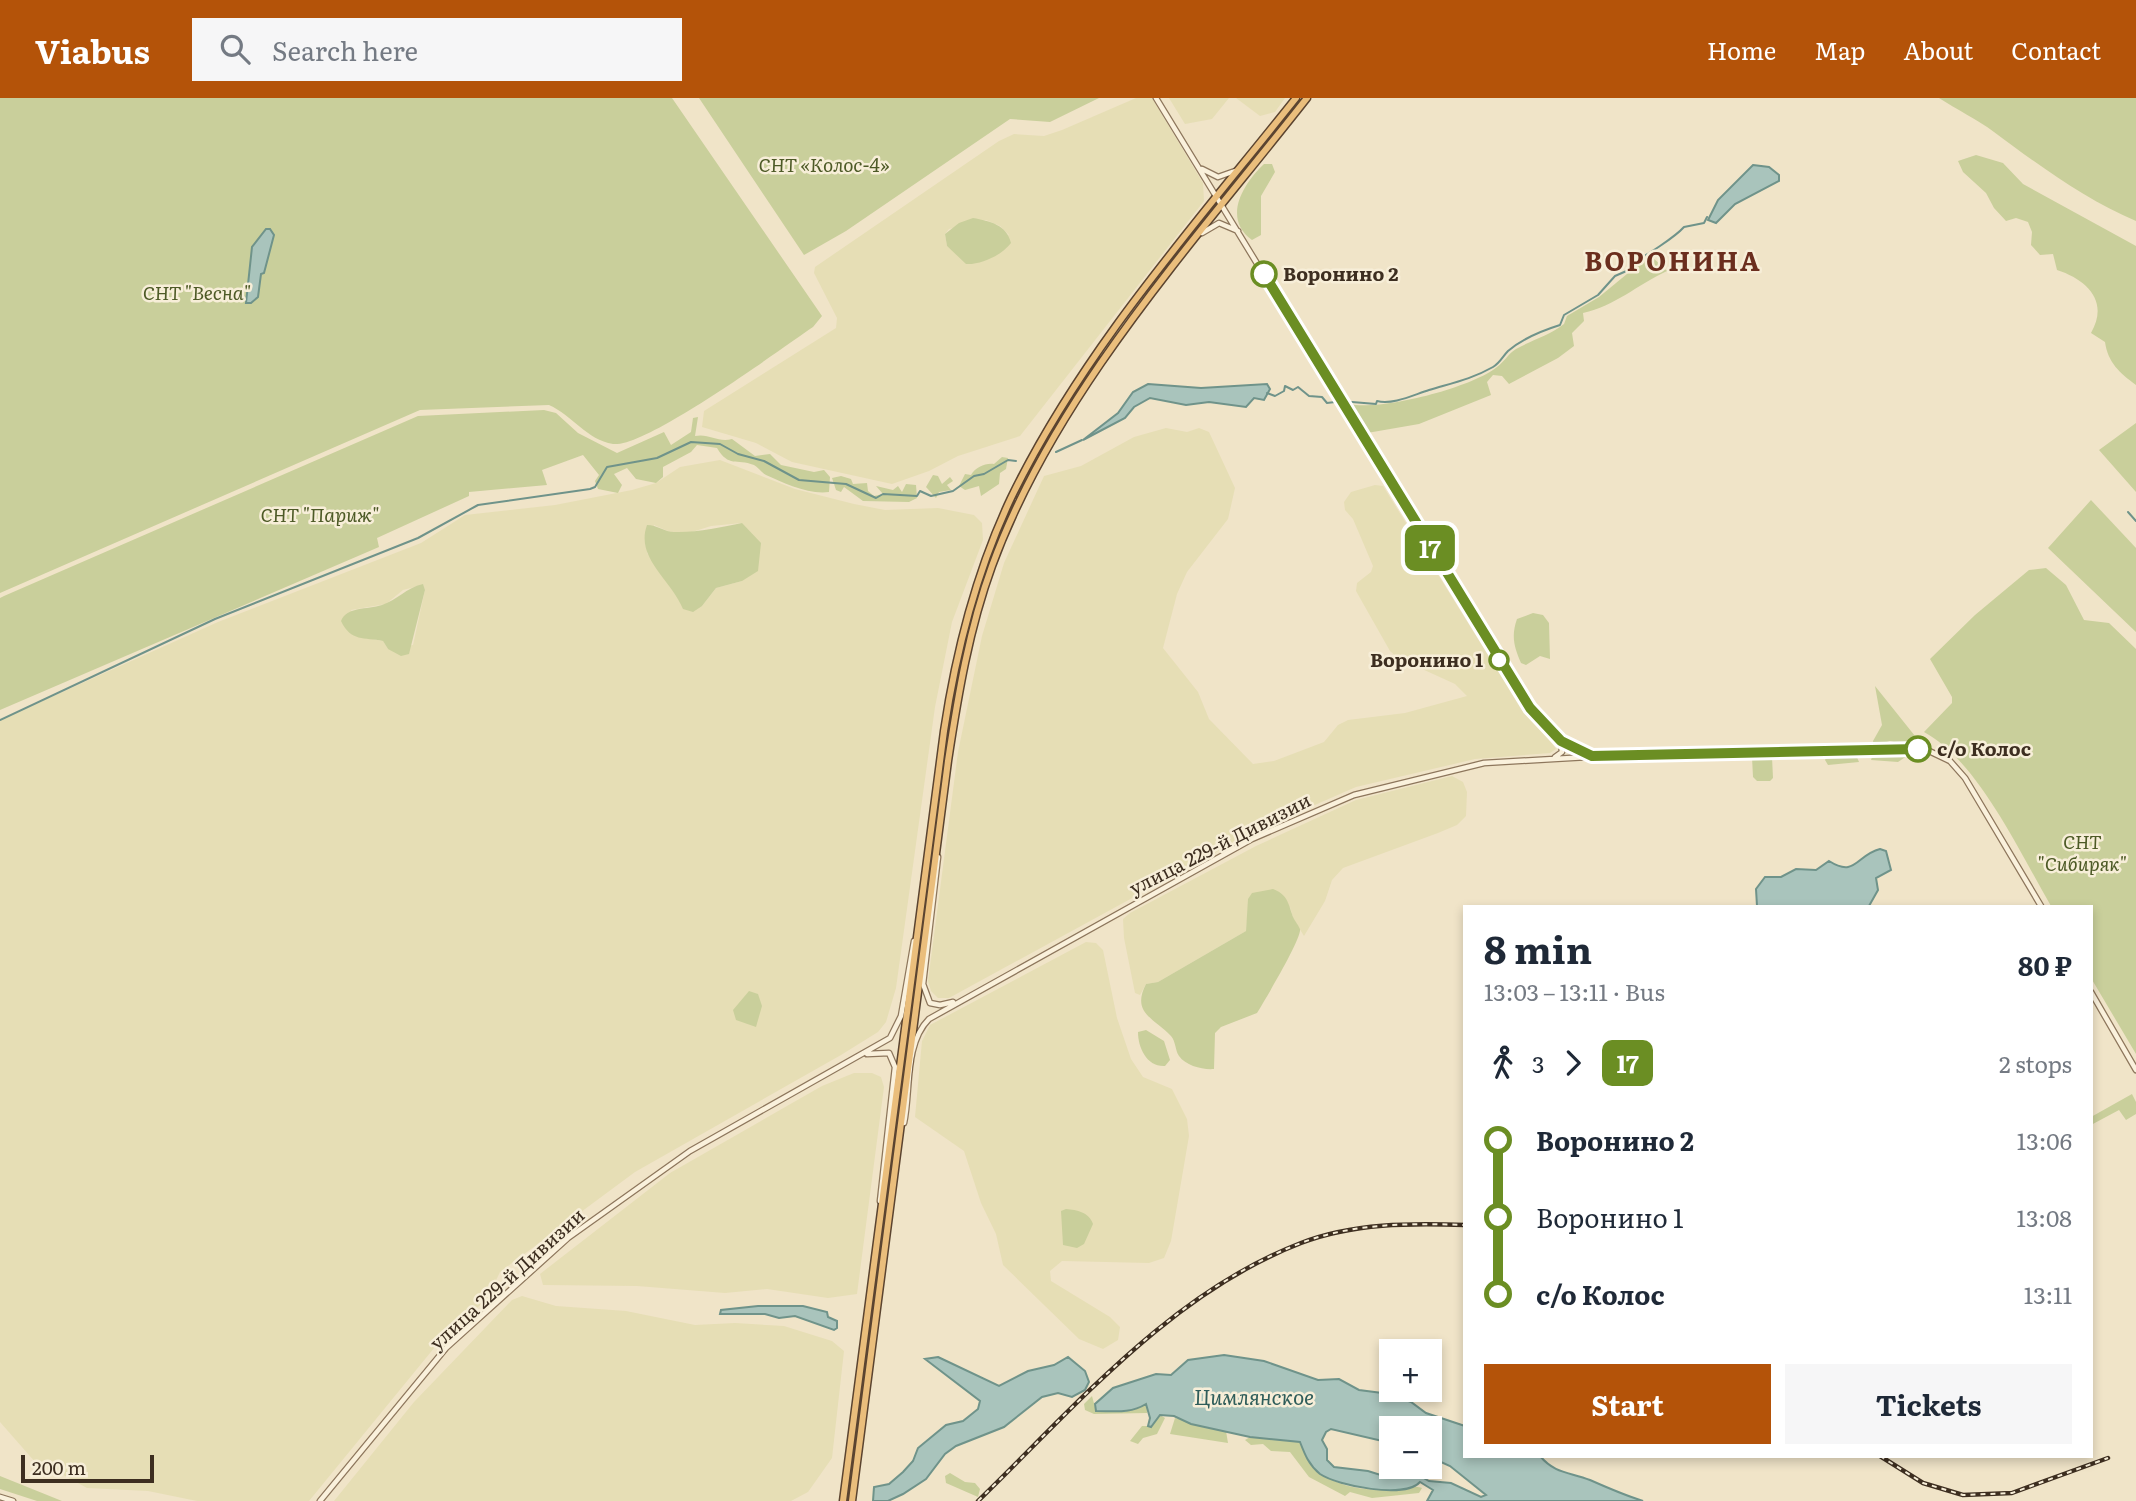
<!DOCTYPE html>
<html lang="en">
<head>
<meta charset="utf-8">
<style>
	:root { --surface:#fff; --page:#f6f6f7; --text:#1f2937; --muted:#747a83; --accent:#b45309 }
	body { margin:0; font-family:Literata,serif; background:var(--page); color:var(--text); height:100vh; display:flex; flex-direction:column; font-size:26px; white-space:nowrap }
	* { box-sizing:border-box; margin:0 }
	p { font-size:23px; color:var(--muted) }
	.icon { flex:none; width:38px; height:38px; fill:none; stroke:currentColor; stroke-width:2; stroke-linecap:round; stroke-linejoin:round }
	.map { position:relative; flex:1; overflow:hidden }
	.details { position:absolute; left:1463px; top:807px; width:630px; height:553px; display:flex; flex-direction:column; background:var(--surface); border-radius:0px; box-shadow:0 4px 10px #0003 }
	.details>* { flex:none }
	.badge { padding:0 14px; border-radius:10px; font-size:24px; line-height:46px }
	.tools { position:absolute; left:1379px; top:1241px; display:grid; gap:14px }
	.tools a { display:grid; place-items:center; width:63px; height:63px; border-radius:0px; background:var(--surface); box-shadow:0 4px 10px #0003; font-size:35px }
	.scale { position:absolute; left:21px; bottom:18px; width:133px; box-sizing:border-box; padding-left:7px; border:4px solid #3d2e20; border-top:0; font-size:19px; line-height:24px; white-space:nowrap; color:#3d2e20; -webkit-text-stroke:5px #f7eed8; paint-order:stroke }
	.map>.badge { position:absolute; translate:-50% -50%; box-shadow:0 0 0 4px #fff }
	.legs { display:flex; align-items:center; gap:10px; height:77px; padding:0 21px; font-size:23px }
	.legs p { margin-inline-start:auto }
	.headline { display:flex; align-items:center; justify-content:space-between; height:119px; padding:0 21px }
	h1 { font-size:38px; font-weight:700; line-height:52px }
	.cta { display:flex; gap:14px; margin-top:auto; padding:14px 21px }
	.cta a { flex:1; height:80px; border-radius:0px; background:var(--accent); color:#fff; font-size:28px; font-weight:700; line-height:80px; text-align:center }
	.cta a+a { background:var(--page); color:var(--text) }
	ul { padding:0 21px; list-style:none }
	li { display:flex; align-items:center; gap:24px; height:77px; font-size:26px }
	li i { display:grid; place-items:center; width:10px; height:100%; margin:0 9px; background:currentColor }
	li i::after { content:''; width:18px; height:18px; margin:-9px; border:5px solid; border-radius:50%; background:var(--surface) }
	li p { margin-inline-start:auto }
	li:first-child i { background:linear-gradient(#0000 50%,currentColor 0) }
	li:last-child i { background:linear-gradient(currentColor 50%,#0000 0) }
	header { display:flex; align-items:center; gap:42px; box-sizing:border-box; height:98px; padding:0 35px; background:var(--accent); color:#fff }
	header strong { font-size:33px }
	nav { display:flex; gap:38px; margin-inline-start:auto; font-size:24px }
	.search { width:490px; height:63px; background:var(--page); display:flex; align-items:center; gap:18px; box-sizing:border-box; padding:0 24px; border-radius:0px; color:var(--muted); font-size:26px }
	.map>svg:first-child { display:block }
	.farmland { fill:#e6deb5; fill-rule:evenodd }
	.green { fill:#c9cf9b }
	.water { fill:#a9c4bc; stroke:#6f938a; stroke-width:2; fill-rule:evenodd }
	.lines { fill:none; stroke-linecap:round; stroke-linejoin:round }
	.stream { stroke:#6f938a; stroke-width:2 }
	.tertiary-casing { stroke:#8d765c; stroke-width:7 }
	.trunk-casing { stroke:#5b4430; stroke-width:9 }
	.tertiary { stroke:#faf1dc; stroke-width:4.5 }
	.trunk { stroke:#eabe7c; stroke-width:6 }
	.rail-casing { stroke:#3d2e20; stroke-width:4.5 }
	.rail { stroke:#f7eed8; stroke-width:2; stroke-dasharray:5; stroke-linecap:butt }
	.line-1-casing { stroke:#fff; stroke-width:16 }
	.line-1 { stroke:#6b8e23; stroke-width:10 }
	.stop-1-dot { fill:#fff; stroke:#6b8e23; stroke-width:3.5 }
	.labels { text-anchor:middle; stroke-width:5; stroke-linejoin:round; paint-order:stroke }
	.park-label { font-size:19px; font-style:italic; fill:#4d5a26; stroke:#f7eed8 }
	.stop-label { font-size:19px; font-weight:bold; fill:#3d2e20; stroke:#f7eed8; text-anchor:start }
	.street-label { font-size:19px; fill:#3d2e20; stroke:#f7eed8 }
	.water-label { font-size:21px; font-style:italic; fill:#2f5d5a; stroke:#f7eed8 }
	.district-label { font-size:26px; font-weight:bold; letter-spacing:2px; fill:#6b2e1e; stroke:#f7eed8 }
</style>
</head>
<body>
<header>
<strong>Viabus</strong>
<div class="search"><svg class="icon" aria-label="search" viewBox="0 0 24 24"><circle cx="10" cy="10" r="6"/><path d="M15 15l6 6"/></svg>Search here</div>
<nav><a>Home</a><a>Map</a><a>About</a><a>Contact</a></nav>
</header>
<div class="map">
<svg width="2136" height="1403" viewBox="0 0 2136 1403">
	<rect width="100%" height="100%" fill="#f0e4c8"/>
	<path class="farmland" d="M1136,0H1152L1203,85L1204,103L1020,338L958,358L929,373L892,386L792,364L756,345L702,329L704,313L836,230L837,220L814,175L815,169L999,43L1014,36L1044,38L1062,32ZM986,122L1000,128L1009,137L957,156L947,148L945,136L949,131Z
		M1169,0H1229L1212,21L1185,26Z
		M1236,0H1285L1275,14L1260,18Z
		M1166,330L1187,334L1199,330L1209,334L1235,390L1228,421L1187,474L1177,496L1163,550L1198,594L1209,621L1253,666L1274,663L1324,644L1338,627L1348,622L1405,615L1467,598L1455,586L1398,560L1390,553L1356,493L1357,485L1371,474L1373,468L1353,421L1345,412L1344,404L1351,394L1375,387L1383,388L1496,570L1556,651L1550,655L1475,661L1356,689L1253,734L949,900H938L931,893L928,883L958,654L982,538L1004,465L1044,378L1081,368L1134,339Z
		M720,362L795,391L854,406L885,412L938,410L974,417L982,425L983,442L952,524L935,609L896,890L886,924L878,934L841,957L635,1074L500,1174L487,1201L439,1244L309,1403H197L148,1393L87,1390L58,1374L36,1365L0,1324V622L218,524L421,445L465,417L555,407L632,392L656,385L680,369ZM742,425V483L716,490L702,508L679,500L647,455L654,427L670,434H692L711,428ZM423,487L425,492L413,547L388,551L383,543L372,541L351,512L386,506L403,492Z
		M1452,678L1463,684L1467,694L1466,718L1457,727L1438,735L1343,770L1332,782L1325,803L1304,838L1293,820L1290,809L1248,810L1246,833L1158,884L1146,886L1140,897L1135,895L1124,840L1123,821L1130,815L1256,748L1356,702Z
		M1086,844L1096,845L1103,852L1117,920L1131,961L1143,979L1172,991L1187,1021L1189,1038L1171,1143L1164,1160L1149,1165L1062,1163L1050,1173L1051,1183L1110,1219L1120,1229L1118,1242L1103,1251L1079,1241L1003,1167L996,1136L981,1105L964,1053L915,1019L922,943L930,927Z
		M854,975H872L881,979L884,989L857,1196L828,1200L767,1191L725,1195L637,1188L543,1187L540,1176L670,1075L822,988Z
		M522,1198L556,1208L626,1213L695,1227L735,1225L784,1228L832,1243L844,1253L832,1360L808,1394L791,1403H334L414,1304L512,1202Z"/>
	<path class="green" d="M0,0H672L822,218L813,229C779,252 646,350 613,346C587,342 572,317 549,307L420,312L0,495Z
		M699,0H1099L1050,24L1010,21L846,133L804,157Z
		M1939,0H2136V123C2087,103 2037,66 1994,34C1977,21 1957,12 1939,0Z
		M1976,57L2003,65L2023,86L2136,148V287C2120,275 2108,265 2105,244L2091,235C2109,204 2088,182 2057,172L2053,156L2040,157L2031,147L2032,134L2028,124L2016,120L2006,123L1994,110L1986,95L1963,74L1958,63Z
		M1264,66H1272L1275,74L1261,98V137L1252,142C1222,120 1243,86 1264,66Z
		M973,120C990,123 1007,127 1011,145C1002,157 981,167 966,166L947,148L945,136L959,125Z
		M1650,157L1667,173C1637,187 1615,208 1583,215L1584,223L1572,235L1574,248L1558,260L1509,286L1502,278L1493,277L1487,284L1491,297L1419,326L1367,335L1349,306C1381,313 1471,290 1497,269C1505,263 1508,256 1516,251C1532,242 1550,237 1564,226L1567,218L1599,199Z
		M544,312L556,315L578,335L617,355L664,334L671,347L691,334L693,320L698,319L695,338C709,335 718,345 732,341L755,358L770,356L781,367L814,374L824,372L830,379L829,394C809,397 784,385 766,377C762,375 758,369 754,367C736,360 729,370 717,350L697,347L691,354L663,369V379L656,385L636,381L627,370L614,376L622,387L618,395L598,391L595,383L599,377L583,357L542,372L547,387L469,394V398L377,440L379,449L0,612V500L4,498L418,318Z
		M2136,325V394L2099,352Z
		M1002,359L1008,360L1006,371L1000,375L999,386L981,398L979,388L965,392L959,388L965,376L971,377C976,369 985,365 994,366Z
		M933,377L938,378L942,386L950,379L953,383L947,387L951,392L939,394L936,400L926,389Z
		M841,378L851,381L853,386L867,385L868,393L874,398L883,396L876,388L893,392L898,388L902,394L906,386L916,387L917,400L909,404L863,403L844,389L841,394L836,392L832,380Z
		M2091,402L2136,450V534L2048,450Z
		M742,425L761,445L758,473L742,483L716,490L702,508L693,514L683,511C671,481 635,460 647,427C657,427 665,434 674,434C695,435 722,429 742,425Z
		M2046,470L2066,487L2084,522L2109,525L2136,551V956L2091,880V808H2051C2020,755 1978,663 1924,634L1952,605V599L1930,561L1975,517L2029,472Z
		M423,486L425,492L409,556L401,558L388,551L383,543C364,539 351,544 341,523C347,508 367,512 382,507C397,502 406,490 423,486Z
		M1533,515L1543,517L1549,525L1550,561L1540,558L1526,567L1521,565C1514,549 1511,538 1517,521Z
		M1875,588L1919,643L1918,646H1902L1890,643L1874,648L1873,643L1882,627Z
		M1906,654L1910,656L1898,664L1871,662L1873,656Z
		M1828,657H1856L1859,664L1828,667L1825,662Z
		M1752,659H1772L1773,680L1770,683H1757L1753,679Z
		M1273,791C1286,796 1288,803 1292,816C1293,821 1298,826 1300,831C1302,840 1265,902 1257,915L1221,929L1215,935L1214,971C1203,972 1186,968 1179,958C1175,952 1176,944 1171,938C1154,920 1131,915 1146,886L1158,884L1246,833L1248,801L1252,795Z
		M749,893L758,896L762,908L756,929L736,922L733,912Z
		M1146,932L1164,943L1170,962L1165,968C1147,969 1138,950 1138,934Z
		M2132,996L2136,1004V1016L2126,1022L2119,1012L2091,1027V1019Z
		M1066,1111C1077,1112 1089,1114 1093,1126L1084,1146L1077,1150L1063,1147L1061,1113Z
		M1092,1298L1096,1313L1125,1314L1147,1305V1315L1094,1316L1085,1312L1084,1306Z
		M1160,1317L1165,1320L1157,1336L1143,1340L1138,1346L1130,1343L1142,1328H1151Z
		M1175,1320L1226,1333L1228,1345L1170,1336Z
		M1250,1339L1300,1344C1316,1387 1353,1393 1395,1392C1404,1391 1415,1387 1422,1390L1419,1395L1372,1400L1350,1394L1345,1398L1309,1379L1290,1354L1271,1353L1263,1346L1251,1347L1245,1342Z
		M950,1375L965,1384L975,1385L980,1391L978,1399L946,1385L945,1378Z
		M0,1378L62,1403H37L0,1391Z"/>
	<path class="water" d="M1753,67L1769,69L1779,77V83L1735,106L1716,125L1708,122L1718,102Z
		M266,131H270L274,137L264,175L261,176L258,199L251,205H246L252,149Z
		M1148,286L1201,290L1267,286L1270,291L1264,302L1254,300L1246,309L1209,304L1186,307L1150,300L1134,309L1125,320L1083,342L1118,315L1133,294Z
		M1880,751L1886,753L1891,772L1876,780L1878,792L1869,808H1757L1756,791L1765,779H1781L1796,771L1816,772L1829,763C1856,780 1856,757 1880,751Z
		M758,1208H803L827,1214L828,1219L837,1223V1230L834,1232L795,1218L779,1220L765,1216H720L721,1212Z
		M1224,1257L1264,1263L1318,1282L1339,1281L1359,1292L1390,1296L1411,1304L1426,1315L1465,1328V1358H1540C1555,1376 1570,1374 1590,1382C1608,1390 1624,1397 1643,1403H1427L1433,1392L1420,1384C1405,1401 1338,1388 1320,1376C1309,1367 1305,1357 1300,1344L1250,1339L1191,1326L1174,1318L1160,1317L1151,1329L1148,1328L1150,1320L1146,1306C1130,1316 1114,1313 1096,1313L1095,1306L1113,1290L1156,1276L1171,1277L1188,1262ZM1391,1330H1430V1359L1450,1368L1486,1397L1481,1399L1451,1385L1429,1383L1415,1375L1390,1380L1368,1373L1334,1369L1327,1362V1351L1322,1342L1326,1334L1331,1331L1391,1345Z
		M938,1259L999,1288L1028,1273L1054,1267L1068,1259L1085,1273L1089,1284L1085,1292L1072,1299L1058,1295L1042,1299L1004,1329L956,1348L945,1356L926,1381L903,1396L888,1403H873L874,1389L889,1386L903,1374L913,1363L918,1350L946,1327L963,1323L978,1311L980,1303L925,1261Z"/>
	<g class="lines">
		<path class="stream" d="M1267,295L1275,298L1284,293L1285,288L1293,292L1298,289L1309,298L1322,299L1327,305L1335,304
			M1352,304L1376,306L1377,303C1393,307 1413,297 1429,292C1452,285 1472,281 1493,269C1500,265 1503,258 1508,253C1522,241 1544,232 1560,227L1564,217L1598,197L1615,178L1631,171L1633,163C1644,160 1676,138 1684,129L1704,125L1707,119
			M1056,354L1082,342
			M2128,414L2136,423
			M0,622L215,521L418,440L478,407L590,391L595,389L607,369L657,360L691,344L720,346L738,356L764,363L799,382L846,386L876,400L883,396L917,398L920,393L931,398L953,393L974,378L984,376L1008,362L1016,363"/>
		<g class="tertiary-casing">
			<path id="tertiary" d="M1156,0L1499,562C1523,600 1546,645 1592,658L1927,652L1950,663L1965,680L2041,808
				M1202,71L1218,79L1235,73
				M1202,135L1219,125L1238,133
				M1555,659L1562,654L1561,644
				M938,759L923,886L930,905L940,907L953,904
				M2091,894L2136,972
				M867,956L889,955L895,969L880,1103
				M904,1025C911,993 904,946 929,921L1252,741L1354,697L1484,665L1588,659
				M0,1399L13,1403
				M320,1403L446,1250L568,1140L690,1053L890,940L901,918L914,843"/>
		</g>
		<g class="trunk-casing">
			<path id="trunk" d="M843,1403L944,633C956,553 976,474 1011,400C1082,253 1195,127 1296,0
				M852,1403L948,663C958,597 969,531 992,468C1055,295 1194,144 1307,0"/>
		</g>
		<use href="#tertiary" class="tertiary"/>
		<use href="#trunk" class="trunk"/>
		<g class="rail-casing">
			<path id="rail" d="M1880,1358L1923,1385L1963,1397L2012,1395L2108,1360
				M978,1403C1076,1308 1171,1195 1301,1145C1353,1125 1411,1125 1465,1127"/>
		</g>
		<use href="#rail" class="rail"/>
	</g>
	<g class="lines">
		<g class="line-1-casing">
			<path id="line-1" d="M1264,176L1530,610L1561,643L1592,658L1918,651"/>
		</g>
		<use href="#line-1" class="line-1"/>
	</g>
	<g class="stop-1-dot">
		<circle cx="1264" cy="176" r="12"/>
		<circle cx="1499" cy="562" r="9"/>
		<circle cx="1918" cy="651" r="12"/>
	</g>
	<g class="labels">
		<g class="park-label">
			<text x="824" y="74">СНТ «Колос-4»</text>
			<text x="197" y="202">СНТ "Весна"</text>
			<text x="320" y="424">СНТ "Париж"</text>
			<text x="2082" y="751">СНТ<tspan x="2082" dy="22">"Сибиряк"</tspan></text>
		</g>
		<g class="stop-label">
			<text x="1283" y="183">Воронино 2</text>
			<text x="1483" y="569" text-anchor="end">Воронино 1</text>
			<text x="1937" y="658">с/о Колос</text>
		</g>
		<g class="street-label">
			<text transform="translate(1220 746) rotate(-27)" y="7">улица 229-й Дивизии</text>
			<text transform="translate(507 1181) rotate(-42)" y="7">улица 229-й Дивизии</text>
		</g>
		<g class="water-label">
			<text x="1254" y="1307">Цимлянское</text>
		</g>
		<g class="district-label">
			<text x="1673" y="173">ВОРОНИНА</text>
		</g>
	</g>
</svg>
<div class="tools">
<a>+</a>
<a>−</a>
</div>
<div class="scale">200 m</div>
<b class="badge" style="left:1430px;top:450px;background:#6b8e23;color:#fff">17</b>
<section class="details">
<div class="headline"><div><h1>8 min</h1><p>13:03 – 13:11 · Bus</p></div><b>80 ₽</b></div>
<div class="legs"><svg class="icon" aria-label="walk" viewBox="0 0 24 24"><circle cx="13" cy="4" r="2"/><path d="M13 8l-2 6 4 7M11 14l-3 7M7 12l3-4h3l4 4"/></svg>3<svg class="icon" aria-label="forward" viewBox="0 0 24 24"><path d="M9 5l7 7-7 7"/></svg><b class="badge" style="background:#6b8e23;color:#fff">17</b><p>2 stops</p></div>
<ul>
<li><i style="color:#6b8e23"></i><b>Воронино 2</b><p>13:06</p></li>
<li><i style="color:#6b8e23"></i><span>Воронино 1</span><p>13:08</p></li>
<li><i style="color:#6b8e23"></i><b>с/о Колос</b><p>13:11</p></li>
</ul>
<div class="cta"><a>Start</a><a>Tickets</a></div>
</section>
</div>
</body>
</html>
